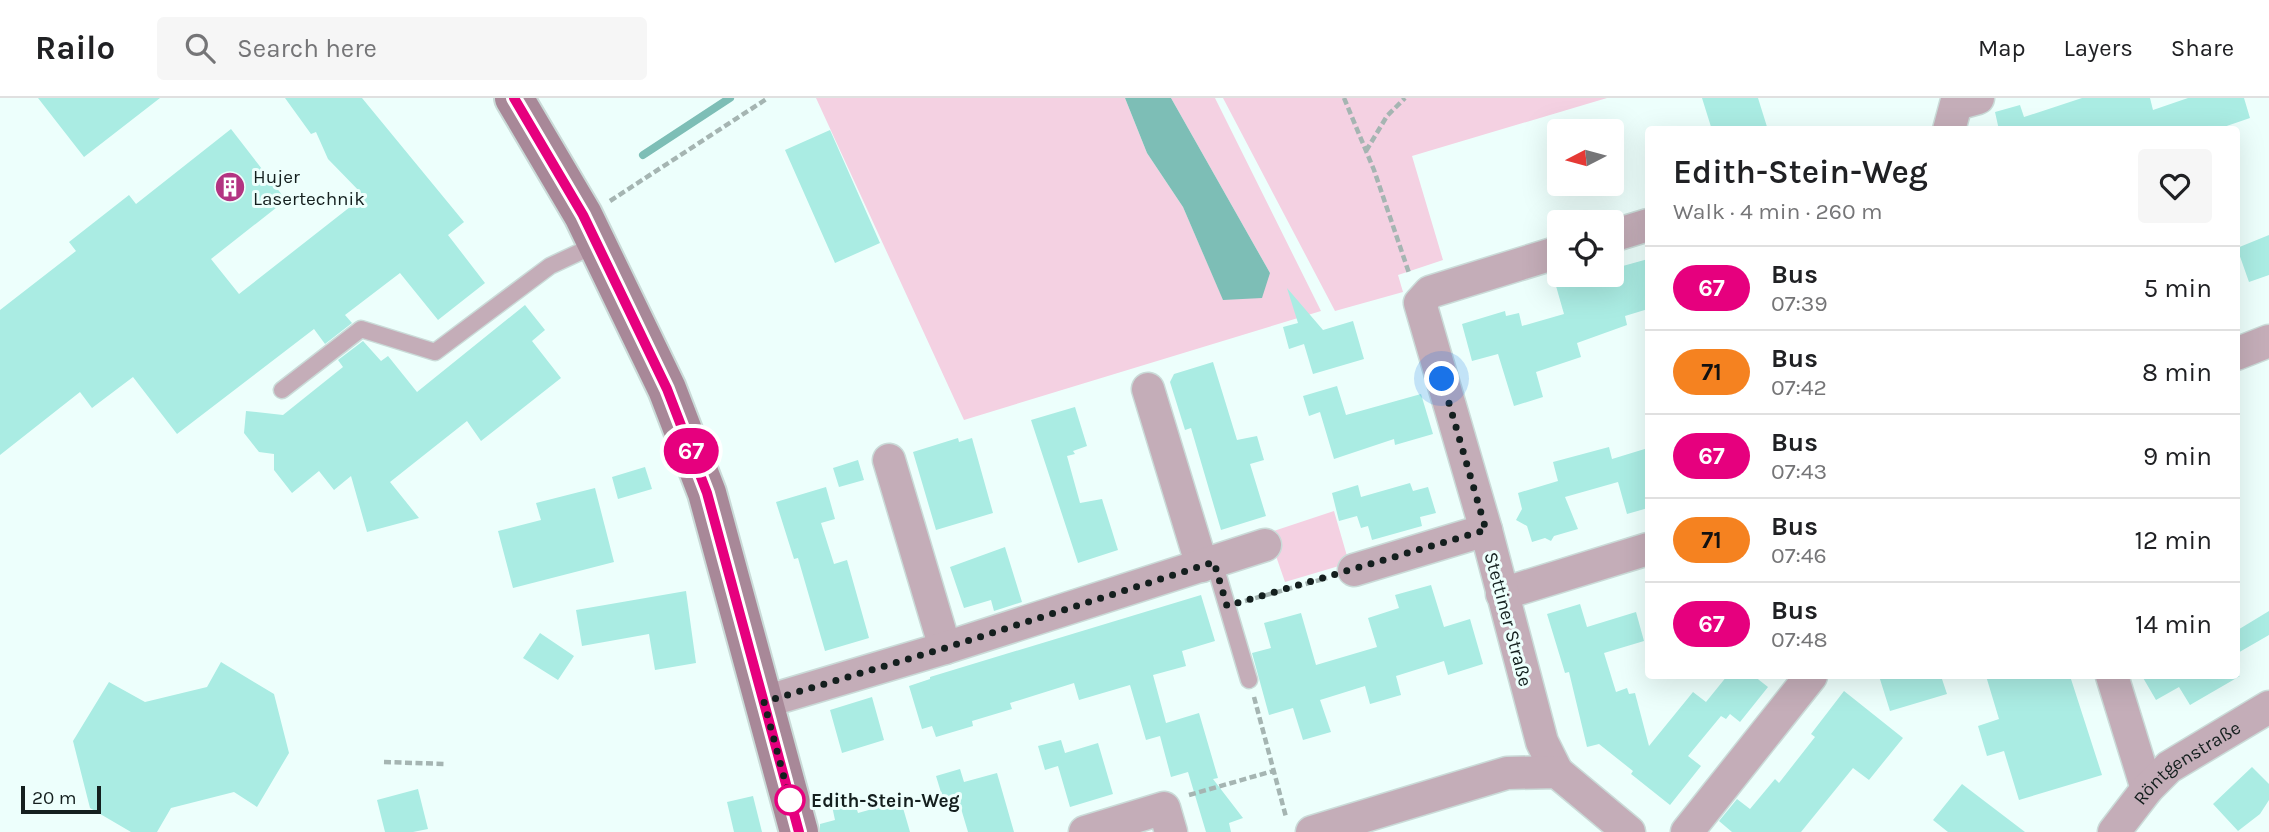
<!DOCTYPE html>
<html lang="en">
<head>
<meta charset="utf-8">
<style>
	:root { --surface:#fff; --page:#f6f6f6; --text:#202124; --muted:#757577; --line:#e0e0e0 }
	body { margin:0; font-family:Karla,sans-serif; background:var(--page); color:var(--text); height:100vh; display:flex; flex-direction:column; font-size:26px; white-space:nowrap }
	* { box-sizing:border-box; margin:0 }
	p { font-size:23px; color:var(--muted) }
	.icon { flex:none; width:38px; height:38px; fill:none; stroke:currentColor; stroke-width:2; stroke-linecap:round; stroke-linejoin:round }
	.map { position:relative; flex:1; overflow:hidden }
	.panel { position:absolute; left:1645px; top:28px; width:595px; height:553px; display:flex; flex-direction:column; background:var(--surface); border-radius:7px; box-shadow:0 7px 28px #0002 }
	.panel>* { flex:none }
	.badge { padding:0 14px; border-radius:23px; font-size:24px; line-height:46px }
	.needle { width:46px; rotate:264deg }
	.tools { position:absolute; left:1547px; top:21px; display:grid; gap:14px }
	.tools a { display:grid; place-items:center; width:77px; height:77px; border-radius:7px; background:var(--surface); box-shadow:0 7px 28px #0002; font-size:35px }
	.scale { position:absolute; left:21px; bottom:18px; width:80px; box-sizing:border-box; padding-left:7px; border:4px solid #141f1e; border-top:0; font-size:19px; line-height:24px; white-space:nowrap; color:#141f1e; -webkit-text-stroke:5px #edfffc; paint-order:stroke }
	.you { position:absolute; width:35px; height:35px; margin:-18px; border:5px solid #fff; border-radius:50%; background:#1a73e8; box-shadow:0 0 0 10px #1a73e833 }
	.map>.badge { position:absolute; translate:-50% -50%; box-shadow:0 0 0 4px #fff }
	.round { display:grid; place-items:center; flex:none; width:74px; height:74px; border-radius:7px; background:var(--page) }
	.head { display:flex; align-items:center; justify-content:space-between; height:119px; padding:0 28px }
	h1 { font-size:33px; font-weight:600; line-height:52px }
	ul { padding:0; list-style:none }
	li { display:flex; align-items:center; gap:21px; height:84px; padding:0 28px; border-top:2px solid var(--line) }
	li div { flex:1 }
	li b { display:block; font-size:26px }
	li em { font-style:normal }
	li .badge { min-width:77px; font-weight:700; text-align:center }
	header { display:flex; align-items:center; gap:42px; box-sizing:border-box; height:98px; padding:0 35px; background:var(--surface); border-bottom:2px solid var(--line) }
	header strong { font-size:33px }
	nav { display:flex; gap:38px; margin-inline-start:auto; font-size:24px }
	.search { width:490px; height:63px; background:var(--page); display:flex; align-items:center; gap:18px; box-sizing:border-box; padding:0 24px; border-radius:7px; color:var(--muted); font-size:26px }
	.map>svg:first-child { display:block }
	.green { fill:#f4d1e2 }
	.water { fill:#7dbeb6 }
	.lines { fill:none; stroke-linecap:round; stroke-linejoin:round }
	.stream { stroke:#7dbeb6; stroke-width:8 }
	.building { fill:#aaece3 }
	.lane-casing { stroke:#cadbd8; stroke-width:19 }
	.street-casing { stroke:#cadbd8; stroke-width:35 }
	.secondary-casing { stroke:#cadbd8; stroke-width:42 }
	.path { stroke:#a5b5b2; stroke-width:4.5; stroke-dasharray:7 3.5; stroke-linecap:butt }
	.lane { stroke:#c4adb8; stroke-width:16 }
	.street { stroke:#c4adb8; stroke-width:32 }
	.secondary { stroke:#a88898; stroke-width:38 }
	.line-casing { stroke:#fff; stroke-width:16 }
	.line { stroke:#e6007e; stroke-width:10 }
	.walk { stroke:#141f1e; stroke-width:7; stroke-dasharray:0 12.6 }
	.stop-dot { fill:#fff; stroke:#e6007e; stroke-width:3.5 }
	.labels { text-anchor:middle; stroke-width:6; stroke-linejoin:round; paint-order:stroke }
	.poi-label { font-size:19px; fill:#141f1e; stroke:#edfffc; text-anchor:start }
	.street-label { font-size:19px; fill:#141f1e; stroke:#edfffc }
	.stop-label { font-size:19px; font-weight:bold; fill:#141f1e; stroke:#edfffc; text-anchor:start }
</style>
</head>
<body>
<header>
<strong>Railo</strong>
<div class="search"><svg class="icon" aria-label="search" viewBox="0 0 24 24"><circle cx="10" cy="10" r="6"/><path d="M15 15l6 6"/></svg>Search here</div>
<nav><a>Map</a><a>Layers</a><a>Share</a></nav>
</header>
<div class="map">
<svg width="2269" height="734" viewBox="0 0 2269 734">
	<rect width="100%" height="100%" fill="#edfffc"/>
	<path class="green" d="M816,0H1125L1147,55L1183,109L1223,201L1270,175L1171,0H1215L1321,213L964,322Z
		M1223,0H1607L1412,58L1443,162L1398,177L1403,194L1335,213Z
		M1334,413L1349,465L1285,484L1268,435Z"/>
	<path class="water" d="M1125,0H1171L1270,175L1262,200L1223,202L1183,109L1147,55Z"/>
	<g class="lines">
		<path class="stream" d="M643,57L730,0"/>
	</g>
	<path class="building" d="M38,0H160L84,59Z
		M285,0H362L464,124L448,137L485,185L438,222L400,175L345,217L352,225L325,246L314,231L177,336L133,279L92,310L80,294L0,357V212L76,153L69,144L129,97L136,106L231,31L286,102L211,161L239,196L364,98L328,61L316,34L311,36Z
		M1702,0H1758L1768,32H1712Z
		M2082,0H2150L2153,12L2188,0H2244L2250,20L2215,32H1999L1995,14L2020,7L2024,19Z
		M830,32L880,145L835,165L785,52Z
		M2269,137V177L2249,184L2237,150Z
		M1648,161V211L1625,218L1627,227L1577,245L1581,259L1536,274L1543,299L1514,308L1498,256L1472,263L1462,226L1505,213L1506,218L1519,215L1522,228L1564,216L1556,188L1594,177H1612V171Z
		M1287,190L1323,232L1353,223L1364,261L1313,276L1304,246L1289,251L1283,229L1298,225Z
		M525,207L545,232L532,243L561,280L481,343L467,323L390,384L419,420L367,434L351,378L334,392L319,373L292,395L274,372V356L259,354L244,335L246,313L283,317L343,269L338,262L363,243L381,263L388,258L417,294Z
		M1213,264L1237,342L1257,338L1264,362L1250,366L1266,418L1221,432L1191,330L1185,332L1170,284L1174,276Z
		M1337,288L1346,317L1421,296L1433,336L1395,347L1394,341L1334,361L1320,314L1309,318L1303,298Z
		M1075,309L1087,348L1073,353L1075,356L1067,358L1080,405L1102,401L1118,452L1078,465L1031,322Z
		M958,340L959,344L972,340L993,415L936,432L913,354Z
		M1609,349L1612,361L1648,350V410L1627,416L1618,384L1565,399L1578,431L1554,438L1551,443L1545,440L1532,444L1527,428L1516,422L1522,411L1518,395L1558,383L1553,364Z
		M858,362L864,382L839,389L833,370Z
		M645,369L652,391L618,401L612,379Z
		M1410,385L1413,393L1428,389L1436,415L1420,419L1422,428L1372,442L1368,428L1361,430L1357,418L1339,423L1332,395L1358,387L1361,399Z
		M826,389L835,421L821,425L834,466L847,462L869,540L825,553L798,460L794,461L776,404Z
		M595,390L614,464L513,490L498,433L541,422L536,405Z
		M1005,449L1022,504L994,513L991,502L964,510L950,469Z
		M1431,487L1444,529L1470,521L1483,566L1448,577L1444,563L1396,578L1401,597L1370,606L1365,588L1320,602L1331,634L1303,642L1293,610L1269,617L1252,555L1271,550L1264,525L1301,515L1316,567L1377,549L1368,520L1399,510L1395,497Z
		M686,493L696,565L655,572L649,536L582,548L576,512Z
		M1201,497L1215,543L1182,553L1186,568L1153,577L1166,625L1199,615L1218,680L1213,681L1243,720L1229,725L1231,734H1206L1188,674L1171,679L1160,638L1146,642L1130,587L1079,602L1074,585L1010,605L1012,611L972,623L973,628L936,639L932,628L922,631L909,588L930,581V579Z
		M1580,506L1587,529L1636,514L1644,543L1604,555L1616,594L1627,590L1629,596L1635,595L1649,648L1693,594L1706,604L1727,578H1754L1768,589L1740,624L1730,616L1726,621L1721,618L1688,658L1701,668L1670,707L1631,676L1633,673L1599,646L1587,649L1569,574L1565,575L1547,516Z
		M2269,513V537L2236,556V533Z
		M540,535L574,558L558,582L523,560Z
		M221,564L274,596L289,655L257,709L234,694L171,710L157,734H131L90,710L73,643L109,584L145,604L207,589Z
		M1879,578H1941L1947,596L1890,613Z
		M1986,578H2070L2102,677L2019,702L2004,653L1987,658L1978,628L1999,621Z
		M2142,578H2240L2190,607L2179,589L2156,602Z
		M1844,593L1903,640L1869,682L1853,670L1801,734H1732L1719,723L1737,701L1750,711L1775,681L1779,685L1815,639L1811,636Z
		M872,599L884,642L842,655L830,612Z
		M1061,642L1065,655L1098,645L1113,696L1070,709L1058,668L1045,672L1038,648Z
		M2252,669L2269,686V702L2260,716L2238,733L2213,706Z
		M960,671L964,684L997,675L1014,734H968L957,697L943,701L936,678Z
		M1962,686L2025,734H1948L1933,722Z
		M418,691L428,731L413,734H385L377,702Z
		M753,698L762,734H734L727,704Z
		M854,702L858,715L901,703L910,734H820V726L835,722L832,708Z"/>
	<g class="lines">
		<g class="lane-casing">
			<path id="lane" d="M282,292L361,231L435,254L550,168L597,146
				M1214,464L1249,582"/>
		</g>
		<g class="street-casing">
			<g id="street">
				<path d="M1949,32L1956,6L1978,0"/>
				<path d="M1612,138L1648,127"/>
				<path d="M2236,256L2269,243"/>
				<path d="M1148,291L1202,468"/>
				<path d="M889,362L945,550"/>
				<path d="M1354,472L1486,432"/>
				<path d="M1502,496L1648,451"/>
				<path d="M2112,578L2147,691"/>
				<path d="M764,604L945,550L1265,447"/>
				<path d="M1557,674L1542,644L1486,432L1420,205L1430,194L1559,154"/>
				<path d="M1085,734L1164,710L1171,734"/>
				<path d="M1312,734L1507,675L1557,674L1629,734"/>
				<path d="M1687,734L1811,578"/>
				<path id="s1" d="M2114,734L2147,691L2169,669L2269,609"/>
			</g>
		</g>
		<g class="secondary-casing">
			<path id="secondary" d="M514,0L583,117L667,291L707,395L799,734"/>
		</g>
		<path class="path" d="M1344,0L1374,72L1409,175
			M1366,53L1387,18L1405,0
			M610,103L768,0
			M1245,503L1327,480
			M1254,599L1286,719
			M384,664L446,666
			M1189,697L1273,673"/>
		<use href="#lane" class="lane"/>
		<use href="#street" class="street"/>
		<use href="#secondary" class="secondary"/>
	</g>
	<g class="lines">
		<g class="line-casing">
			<path id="line" d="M514,0L583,117L667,291L707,395L799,734"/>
		</g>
		<use href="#line" class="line"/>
		<path class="walk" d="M790,702L764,604L945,550L1214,464L1227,508L1486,432L1442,281"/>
	</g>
	<defs>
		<g id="building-disc" transform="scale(1.575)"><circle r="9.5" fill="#b33482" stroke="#edfffc"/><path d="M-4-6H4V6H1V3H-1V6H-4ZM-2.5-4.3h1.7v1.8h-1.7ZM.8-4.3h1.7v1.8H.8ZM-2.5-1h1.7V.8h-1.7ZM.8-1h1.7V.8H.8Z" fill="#fff"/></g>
	</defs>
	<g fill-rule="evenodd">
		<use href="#building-disc" x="230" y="89"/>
	</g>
	<circle class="stop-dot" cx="790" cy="702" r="14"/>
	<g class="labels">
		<g class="poi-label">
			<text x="253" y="85">Hujer<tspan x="253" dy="22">Lasertechnik</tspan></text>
		</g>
		<g class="street-label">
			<text transform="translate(1509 521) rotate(75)" y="7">Stettiner Straße</text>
			<text dy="7" stroke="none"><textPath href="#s1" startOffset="102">Röntgenstraße</textPath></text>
		</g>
		<g class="stop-label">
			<text x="811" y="709">Edith-Stein-Weg</text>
		</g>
	</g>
</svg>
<div class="tools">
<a><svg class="needle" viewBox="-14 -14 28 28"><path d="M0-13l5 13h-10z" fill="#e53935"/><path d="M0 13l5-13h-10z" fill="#757577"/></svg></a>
<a><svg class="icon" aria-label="locate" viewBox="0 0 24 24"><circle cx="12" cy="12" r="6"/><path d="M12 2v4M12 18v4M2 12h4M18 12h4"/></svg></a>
</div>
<div class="scale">20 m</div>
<div class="you" style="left:1442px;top:281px"></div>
<b class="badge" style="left:691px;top:353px;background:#e6007e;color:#fff">67</b>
<section class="panel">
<div class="head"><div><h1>Edith-Stein-Weg</h1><p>Walk · 4 min · 260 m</p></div><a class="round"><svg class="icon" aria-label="heart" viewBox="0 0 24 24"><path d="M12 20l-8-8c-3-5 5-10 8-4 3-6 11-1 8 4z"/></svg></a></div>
<ul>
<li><span class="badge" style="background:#e6007e;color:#fff">67</span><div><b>Bus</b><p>07:39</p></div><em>5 min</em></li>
<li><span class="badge" style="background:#f58220;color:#111">71</span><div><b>Bus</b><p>07:42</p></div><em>8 min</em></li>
<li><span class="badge" style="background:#e6007e;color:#fff">67</span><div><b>Bus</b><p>07:43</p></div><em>9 min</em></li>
<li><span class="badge" style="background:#f58220;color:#111">71</span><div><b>Bus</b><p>07:46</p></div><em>12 min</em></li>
<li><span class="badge" style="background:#e6007e;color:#fff">67</span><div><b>Bus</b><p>07:48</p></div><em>14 min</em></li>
</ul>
</section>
</div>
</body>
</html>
